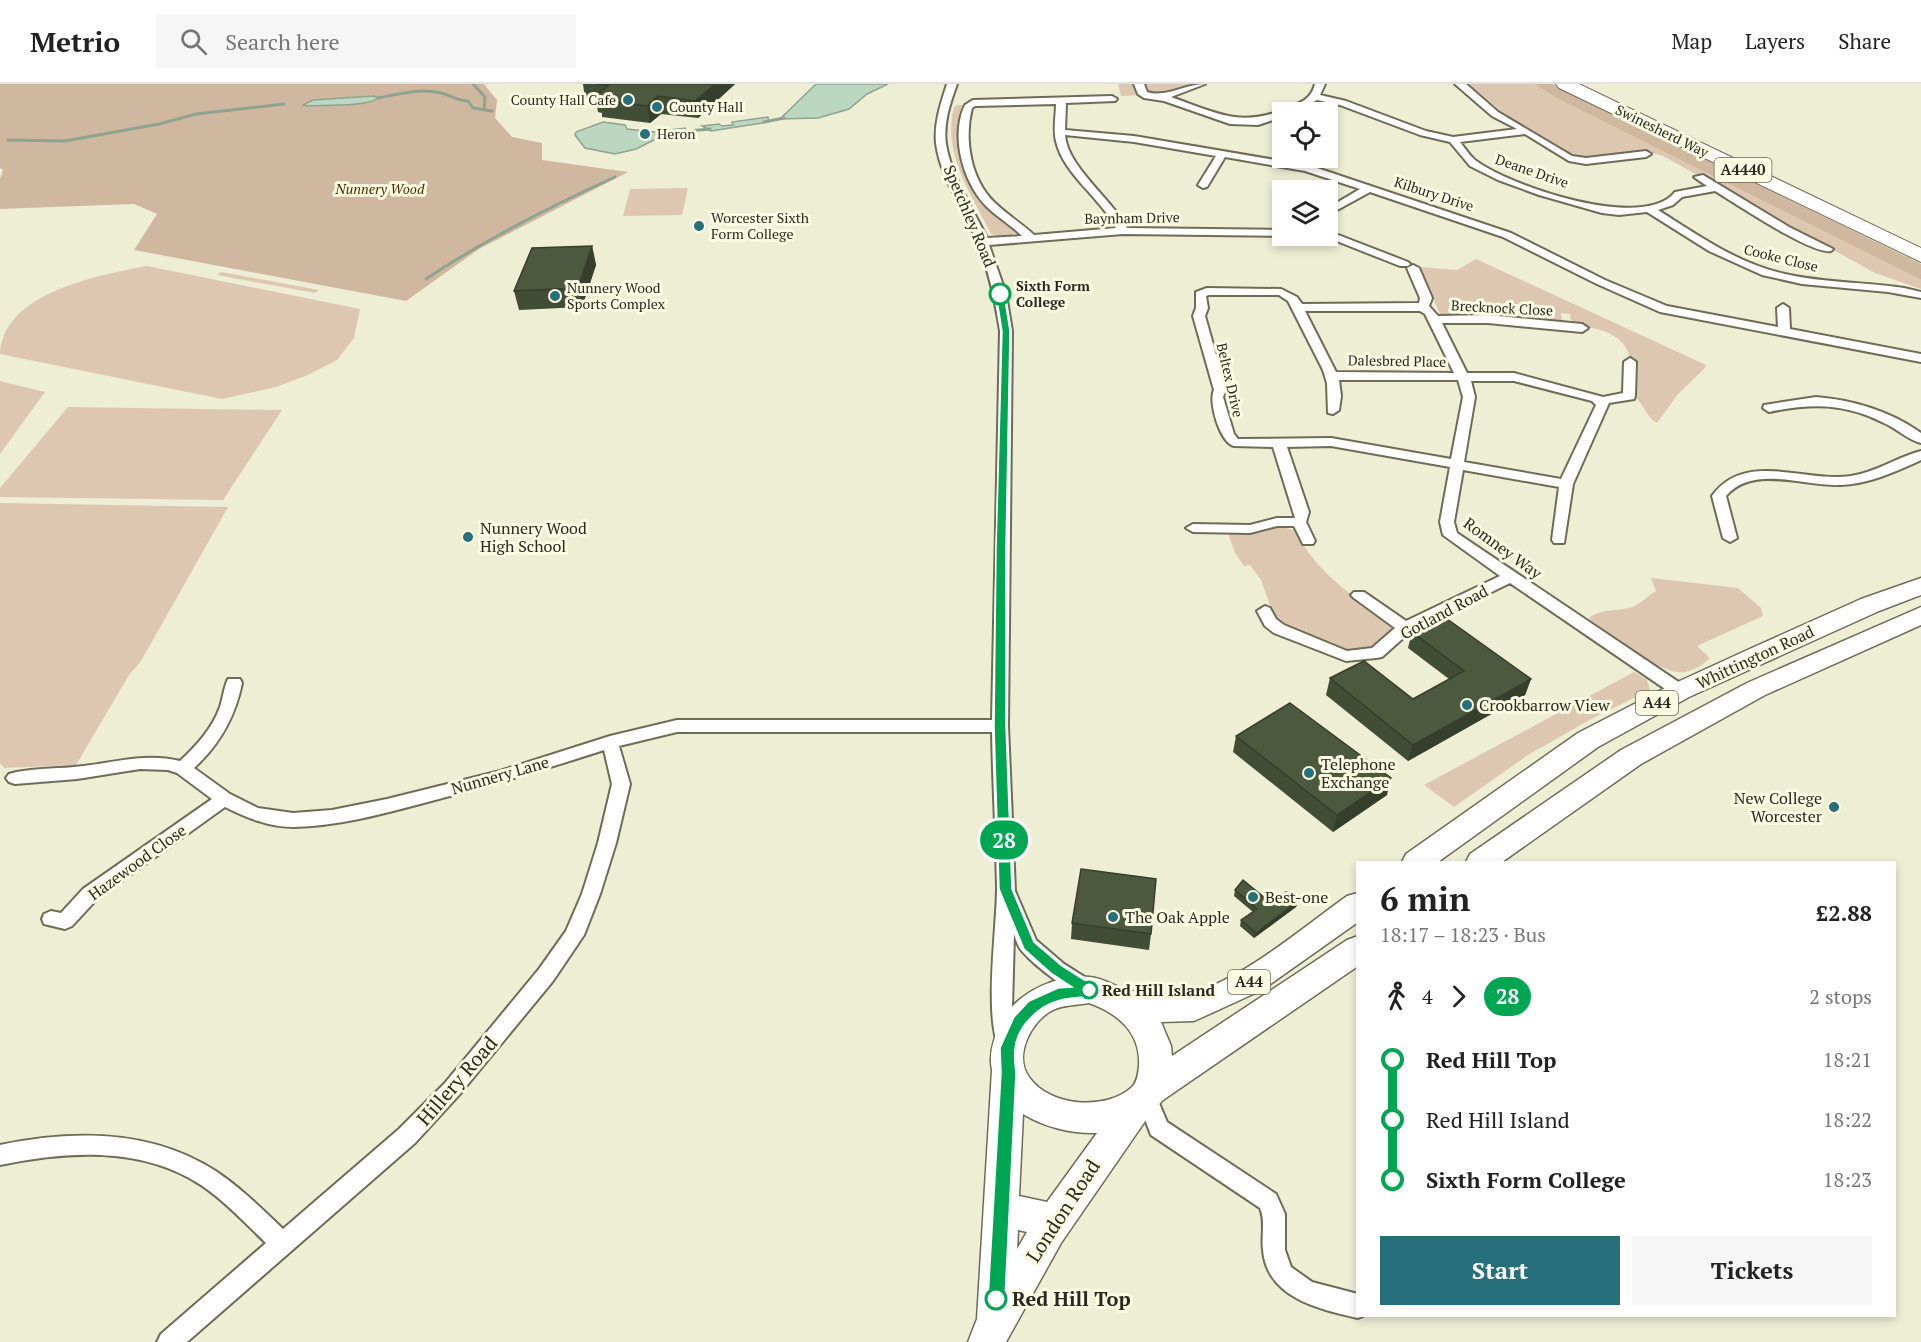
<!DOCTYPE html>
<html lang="en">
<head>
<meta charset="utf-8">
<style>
	:root { --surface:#fff; --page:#f6f6f6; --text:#222; --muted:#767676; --line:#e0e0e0; --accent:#276f7a }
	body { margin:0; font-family:"PT Serif",serif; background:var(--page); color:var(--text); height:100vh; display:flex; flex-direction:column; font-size:22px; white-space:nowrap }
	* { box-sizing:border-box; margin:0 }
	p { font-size:20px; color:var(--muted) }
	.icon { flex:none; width:33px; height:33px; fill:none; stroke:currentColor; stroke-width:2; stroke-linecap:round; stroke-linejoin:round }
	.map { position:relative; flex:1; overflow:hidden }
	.sheet { position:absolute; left:1356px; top:777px; width:540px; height:456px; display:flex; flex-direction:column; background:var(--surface); border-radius:0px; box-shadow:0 3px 9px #0003 }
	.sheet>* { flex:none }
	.badge { padding:0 12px; border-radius:20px; font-size:21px; line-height:39px }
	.controls { position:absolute; left:1272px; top:18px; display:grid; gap:12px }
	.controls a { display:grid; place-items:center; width:66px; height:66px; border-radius:0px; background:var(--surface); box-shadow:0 3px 9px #0003; font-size:30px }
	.map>.badge { position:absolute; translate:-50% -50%; box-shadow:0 0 0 3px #fff }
	.legs { display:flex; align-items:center; gap:9px; height:66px; padding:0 24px; font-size:20px }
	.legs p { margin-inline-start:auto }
	.summary { display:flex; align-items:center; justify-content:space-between; height:102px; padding:0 24px }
	h1 { font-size:33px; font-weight:800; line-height:45px }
	.action { display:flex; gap:12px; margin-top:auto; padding:12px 24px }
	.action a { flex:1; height:69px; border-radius:0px; background:var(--accent); color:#fff; font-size:24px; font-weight:800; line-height:69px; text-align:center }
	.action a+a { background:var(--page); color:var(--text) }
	ul { padding:0 24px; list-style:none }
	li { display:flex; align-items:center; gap:21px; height:60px; font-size:22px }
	li i { display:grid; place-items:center; width:9px; height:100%; margin:0 8px; background:currentColor }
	li i::after { content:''; width:15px; height:15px; margin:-8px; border:4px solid; border-radius:50%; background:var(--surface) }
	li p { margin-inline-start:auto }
	li:first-child i { background:linear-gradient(#0000 50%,currentColor 0) }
	li:last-child i { background:linear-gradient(currentColor 50%,#0000 0) }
	header { display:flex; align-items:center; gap:36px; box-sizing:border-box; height:84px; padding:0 30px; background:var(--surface); border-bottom:2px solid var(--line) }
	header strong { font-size:28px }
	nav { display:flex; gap:33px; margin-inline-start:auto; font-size:21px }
	.search { width:420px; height:54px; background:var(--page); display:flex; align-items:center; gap:15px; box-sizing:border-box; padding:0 21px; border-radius:0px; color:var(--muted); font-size:22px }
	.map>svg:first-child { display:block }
	.green { fill:#dec7b1 }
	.forest { fill:#d0b8a0 }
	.water { fill:#bcd7bf; stroke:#90a38f; stroke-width:1.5 }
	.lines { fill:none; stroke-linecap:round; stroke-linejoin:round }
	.stream { stroke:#90a38f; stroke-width:3 }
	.street-casing { stroke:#6d6d57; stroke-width:4 }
	.primary-casing { stroke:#6d6d57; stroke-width:3 }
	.highway-casing { stroke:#6d6d57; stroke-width:2 }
	.street { fill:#fff; fill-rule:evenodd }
	.primary { fill:#fff; fill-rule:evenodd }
	.highway { fill:#fff; fill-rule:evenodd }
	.wall { fill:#424d36 }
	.shaded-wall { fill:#363e2c }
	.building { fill:#4d593f; stroke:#363e2c; stroke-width:1.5 }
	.line-1 { fill:#00a651; stroke:#fff; stroke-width:1.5 }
	.poi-dot { fill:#276f7a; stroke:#fbfbe3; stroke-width:2 }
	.stop-1-dot { fill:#fff; stroke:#00a651; stroke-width:3 }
	.labels { text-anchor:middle; stroke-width:6; stroke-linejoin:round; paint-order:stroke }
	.far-poi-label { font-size:14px; fill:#292920; stroke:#fbfbe3; text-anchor:start }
	.far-street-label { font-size:14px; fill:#292920; stroke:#fbfbe3 }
	.far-park-label { font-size:14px; font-style:italic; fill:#4a2900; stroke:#fbfbe3 }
	.far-stop-label { font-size:14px; font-weight:bold; fill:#292920; stroke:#fbfbe3; text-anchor:start }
	.shield { fill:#fbfbe3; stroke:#68685a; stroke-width:1.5 }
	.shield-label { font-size:15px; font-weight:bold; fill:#292920 }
	.street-label { font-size:16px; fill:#292920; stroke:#fbfbe3 }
	.poi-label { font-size:16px; fill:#292920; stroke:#fbfbe3; text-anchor:start }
	.stop-label { font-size:16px; font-weight:bold; fill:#292920; stroke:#fbfbe3; text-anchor:start }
	.near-street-label { font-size:20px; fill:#292920; stroke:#fbfbe3 }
	.near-stop-label { font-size:20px; font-weight:bold; fill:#292920; stroke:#fbfbe3; text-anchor:start }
</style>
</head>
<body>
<header>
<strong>Metrio</strong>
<div class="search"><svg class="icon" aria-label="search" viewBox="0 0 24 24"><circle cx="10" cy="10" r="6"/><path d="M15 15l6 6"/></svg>Search here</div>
<nav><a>Map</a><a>Layers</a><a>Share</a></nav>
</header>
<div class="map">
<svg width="1921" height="1258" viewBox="0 0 1921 1258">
	<rect width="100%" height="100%" fill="#eeeed5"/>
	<path class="green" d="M1118,0H1190L1162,10L1121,12Z
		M1469,0H1534L1556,14L1921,196V205L1875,189L1663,72L1652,69L1578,75L1509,34Z
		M957,21H964L961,24L960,67L977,110L986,123L1016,145L1017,148C1009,154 1000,153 991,150C971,109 942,70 954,23Z
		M688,104L682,131L623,132L630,105Z
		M1476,175L1706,281L1704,285L1678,310L1657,339C1646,333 1644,320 1634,312C1632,280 1635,255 1597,245C1587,243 1578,243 1571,236L1570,230L1561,229L1562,235L1557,239L1441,233L1420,183L1457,186Z
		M147,182L360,225L354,254L337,276L308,291L276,303L222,315L0,270C3,208 100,191 147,182Z
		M221,188L319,206L315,209L217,191Z
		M0,297L45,308L0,370Z
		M68,323L282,326L223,416L0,413V404Z
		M0,419L228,423L141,577L129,591L76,681L4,684L0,679Z
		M1280,442L1296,447C1314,488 1360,518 1397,542C1379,559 1368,571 1342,566L1279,538L1272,527L1261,496L1250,481L1244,482L1235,469L1228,449H1253Z
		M1651,494L1738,504L1761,524L1763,532L1697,562L1710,574C1704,581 1693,586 1685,588C1662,593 1610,549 1590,536V533C1604,524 1616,528 1632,523C1641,520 1647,512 1656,507Z
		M1634,588L1647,596L1650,606L1593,634L1528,671L1454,723L1424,701Z"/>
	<path class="forest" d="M0,0H484L497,16L495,34L512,53L542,59V76L628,88L479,165L406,217L134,166L157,130L134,120L0,125V95L3,86L0,84Z
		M1534,0H1553L1921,180V196L1556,14Z"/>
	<path class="water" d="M816,0H888L867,10L849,25L818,34L780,35Z
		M374,12L378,14C367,23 323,21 308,22L303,21L313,16Z
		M768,33L769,38L711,47L702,42L719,40L722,42L733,41L732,38Z
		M603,38L625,41L627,45L654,48L685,44L688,51L654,56L636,65L615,70L585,64L575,51L576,48Z"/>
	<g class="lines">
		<path class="stream" d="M473,0L485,13L484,25
			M378,14C398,10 420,4 441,9C451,11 457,17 468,17L473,24L492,27
			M764,38L784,34
			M688,47L710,45
			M8,56L65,57L159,40L196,30L284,20
			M426,195C486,155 549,123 615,93"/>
		<g class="street-casing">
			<path id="street" d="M947,0H957C950,19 943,40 946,60C951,92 973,125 987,154L1022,152C1011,141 997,133 986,122C963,98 950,52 965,21L973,16L1112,12L1117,15L1115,17L1066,19L1065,46L1134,52L1311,82L1511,149L1605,196L1667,222L1778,243L1777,224L1783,220L1789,224L1790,245L1921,270V278L1660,228L1597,200L1503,153L1370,108L1328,131V124L1360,105L1305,87L1225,73L1207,103L1203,104L1198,101L1216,72L1134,58L1065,51C1067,83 1113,116 1127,144L1282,146V152H1285H1282L1123,150L989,161L1006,210L1012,247L1008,642L1015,807L1036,856L1064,880L1094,899L1097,905L1094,911C1077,917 1034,881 1022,867C1018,863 1016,856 1014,850L1012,923L1016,957L1013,963L1006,966L999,963C984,932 997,842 997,804C996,752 993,700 992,648H677L619,662L630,700L616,759L600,810L584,851L553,897L459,1011L415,1059L187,1258H157L161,1250L266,1159C245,1139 225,1117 201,1101C141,1062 67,1067 0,1081V1061C73,1046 152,1045 217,1088C241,1104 262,1125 283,1145L399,1045L445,999L539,885L566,847L582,810L598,759L612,700L604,666C543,686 482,704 420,720C379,731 337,742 294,743C269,743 247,734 225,723L97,815L72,842L65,845L44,840L42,835L44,830L51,827L61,829L83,805L212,715L177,689L168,686L140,685L77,695L15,700L9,698L6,694L9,690C29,684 53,685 74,683C110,680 144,668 180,677C197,661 212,645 220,623C223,614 224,603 228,595H240L242,599C235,633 220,660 194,684L230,710L258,724L293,729L332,726L387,715L500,687L610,652L677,636H992L1000,247C995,216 989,186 977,157C964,126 940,93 936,59C934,39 941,19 947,0ZM1056,20C1056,31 1053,46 1056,57C1063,90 1101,114 1116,144L1034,151C1021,139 1006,130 994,118C970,94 964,55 972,24L975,22Z
				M1134,0H1144L1147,8C1166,14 1185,0 1205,0L1171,13C1214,28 1240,44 1285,25C1300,19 1311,16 1315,0H1325L1320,11L1346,17L1426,47L1453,53L1517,45L1492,32L1455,0H1466L1498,28L1572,72L1586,74L1646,67L1651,70L1646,73L1586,80L1569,77L1525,50L1460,58C1465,64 1469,71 1475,76C1509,102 1644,148 1675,108L1707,102L1694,93L1703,91L1789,143L1833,165L1831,167C1812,171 1735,119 1715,107L1682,113L1673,121L1658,126C1698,151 1738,180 1785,190C1824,199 1865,198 1904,204L1921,208V214L1888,208L1802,200L1762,191L1709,167L1647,128L1619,131L1602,129L1539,111L1498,96L1470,82L1450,58L1420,51L1340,21L1317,16L1296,28H1282V33L1258,41L1230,40L1164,17L1144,14L1138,10Z
				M1328,147L1408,178L1410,180L1408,182H1400L1324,152H1328Z
				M1413,181L1419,184L1432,214L1429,222L1438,232L1488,231L1582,240L1588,244L1582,248L1488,239H1442L1467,289H1514L1603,313L1623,309L1624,278L1630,274L1636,278L1635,312L1634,315L1609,319L1573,400L1564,459H1554L1552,456L1559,403L1463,386L1454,438L1457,449L1686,603L1688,607L1686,611H1674L1510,499L1410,548L1382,573L1376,574L1346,577L1274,549L1265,542L1257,527L1265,522L1270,524L1276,535L1284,541L1347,567L1372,564L1395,544L1354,514L1351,511L1354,508H1364L1406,537L1500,492L1443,451L1440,438L1450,383L1331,362L1287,363L1309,428L1306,438L1315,457L1313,460H1303L1294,442H1277L1250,449L1193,448L1186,444L1193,440L1250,441L1277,434H1295L1273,363L1234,362C1220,358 1208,318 1214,306L1193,232L1196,224V208L1207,204L1281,205L1297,213L1302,220L1419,219L1420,214L1407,184ZM1209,211H1279L1288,217L1323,286L1327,299L1328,329L1333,330L1339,326L1341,312L1339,296H1458L1463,313L1451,375L1331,354L1238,355L1234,350L1223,313L1226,306L1205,232L1208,224L1206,212ZM1305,227H1420L1425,230L1454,289L1336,288ZM1471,297H1514L1592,317L1596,321L1561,395L1464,378L1475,313Z
				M1816,313C1853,316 1890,327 1921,349V359C1908,356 1896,344 1884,339C1844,319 1812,319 1769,328L1763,324L1764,321Z
				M1921,367V376L1917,378C1893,389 1867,400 1841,401C1804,403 1754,380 1726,412L1737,454L1730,458L1723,454L1712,412C1745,366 1805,399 1851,392C1877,388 1897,373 1921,367Z
				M1146,1003L1153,1005L1167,1038L1276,1110L1285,1130V1166L1291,1183L1312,1198L1358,1210V1232H1363L1358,1234C1319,1225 1267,1214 1263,1166C1261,1152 1266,1138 1260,1124L1151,1051L1136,1012L1139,1005Z"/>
		</g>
		<g class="primary-casing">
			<path id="primary" d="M1921,494V511L1879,527L1689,613L1598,663L1438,778H1402L1406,770L1578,649L1671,601L1743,568L1861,515Z
				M1921,523V541L1765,611L1641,680L1502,778H1466L1470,770L1621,666L1747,599Z
				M1358,809V838L1262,906L1194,937L1161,938L1171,962L1172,972L1347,856L1358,852V882L1163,1016L1150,1030L1061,1159L1006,1258H968L977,1235L992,986C988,968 995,950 1004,934C1018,908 1060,889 1090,893C1102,894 1113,901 1124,905C1140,910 1177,913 1192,909C1245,894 1302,844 1347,812ZM1089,919C1118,929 1141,949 1139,982C1138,989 1138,997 1132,1003C1106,1027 1050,1023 1029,993C1013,971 1032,936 1053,926C1063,921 1078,921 1089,919ZM1023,1030C1044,1043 1072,1050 1097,1049L1047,1118L1019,1112ZM1018,1146L1027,1148L1017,1165Z"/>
		</g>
		<g class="highway-casing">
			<path id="highway" d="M1556,0H1579L1921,164V178L1559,4Z"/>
		</g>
		<use href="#street" class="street"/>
		<use href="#primary" class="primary"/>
		<use href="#highway" class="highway"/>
	</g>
	<path class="wall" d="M583,0H735L698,34L661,30L650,39L602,33V29L598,28L596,17L585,15Z
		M592,162L596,181L582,223L519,226L514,207Z
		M1412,548L1531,595L1525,611L1408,677L1326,611L1330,594L1413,615L1449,595L1408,564Z
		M1236,652L1387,711L1333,748L1233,668Z
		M1235,806L1271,819L1298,817L1296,823L1254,854L1240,842L1241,836L1253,828L1234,812Z
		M1072,839L1151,850L1149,866L1071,855Z"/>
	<path class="shaded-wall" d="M715,0H735L698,34L695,17Z
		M658,12L661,30L650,39L647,22Z
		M592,162L596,181L582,223L578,204Z
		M1531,595L1525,611L1408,677L1413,661Z
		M1391,694L1387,711L1333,748L1337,731Z
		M1298,817L1296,823L1254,854L1256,849Z"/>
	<path class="building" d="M596,0H715L695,17L658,12L647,22L599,16L603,12L596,11L608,2Z
		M592,162L578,204L514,207L532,164Z
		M1443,532L1531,595L1413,661L1330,594L1364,577L1413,615L1464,587L1412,548Z
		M1290,619L1391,694L1337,731L1236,652Z
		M1081,785L1156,795L1151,850L1072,839Z
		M1243,796L1271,819L1286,808L1298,817L1256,849L1241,836L1257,825L1235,806Z"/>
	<path class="line-1" d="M1000,208L1004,210L1010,247L1006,464V642L1012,805L1034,858L1062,882L1094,902L1096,906L1094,911C1084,914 1072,913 1061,916C1039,921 1017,942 1015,965C1014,973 1015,981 1016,989L1005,1215L1002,1220L996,1223L990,1220L988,1215L1001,989L1000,964L1014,933L1029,917L1058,904L1072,903L1052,890L1024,865L999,805L994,642L996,464L1002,247L996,210Z"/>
	<g class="poi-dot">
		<circle cx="628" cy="16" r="6"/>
		<circle cx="657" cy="23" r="6"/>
		<circle cx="645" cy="50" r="6"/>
		<circle cx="699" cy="142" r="6"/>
		<circle cx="555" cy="212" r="6"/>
		<circle cx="468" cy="453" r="6"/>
		<circle cx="1467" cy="621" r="6"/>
		<circle cx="1309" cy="689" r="6"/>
		<circle cx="1834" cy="723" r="6"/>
		<circle cx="1253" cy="813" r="6"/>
		<circle cx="1113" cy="833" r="6"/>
	</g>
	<g class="stop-1-dot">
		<circle cx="1000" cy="210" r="10"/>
		<circle cx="1089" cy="906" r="8"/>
		<circle cx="996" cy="1215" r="10"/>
	</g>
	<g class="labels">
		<g class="far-poi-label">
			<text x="616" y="21" text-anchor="end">County Hall Cafe</text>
			<text x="669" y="28">County Hall</text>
			<text x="657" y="55">Heron</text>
			<text x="711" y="139">Worcester Sixth<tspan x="711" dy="16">Form College</tspan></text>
			<text x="567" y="209">Nunnery Wood<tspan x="567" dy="16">Sports Complex</tspan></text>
		</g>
		<g class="far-street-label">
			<text transform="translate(1662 47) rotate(26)" y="5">Swinesherd Way</text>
			<text transform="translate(1532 87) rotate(19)" y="5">Deane Drive</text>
			<text transform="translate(1434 110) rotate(18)" y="5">Kilbury Drive</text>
			<text transform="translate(1132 134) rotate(-1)" y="5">Baynham Drive</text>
			<text transform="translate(1781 174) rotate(14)" y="5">Cooke Close</text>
			<text transform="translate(1502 224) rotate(3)" y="5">Brecknock Close</text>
			<text transform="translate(1397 277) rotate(1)" y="5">Dalesbred Place</text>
			<text transform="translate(1230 296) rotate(77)" y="5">Beltex Drive</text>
		</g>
		<g class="far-park-label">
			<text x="380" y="110">Nunnery Wood</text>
		</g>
		<g class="far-stop-label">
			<text x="1016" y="207">Sixth Form<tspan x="1016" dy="16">College</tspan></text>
		</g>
		<g class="shield">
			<rect x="1714.5" y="74" width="57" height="24" rx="4.5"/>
			<rect x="1636" y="607" width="42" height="24" rx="4.5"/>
			<rect x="1228" y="886" width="42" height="24" rx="4.5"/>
		</g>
		<g class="shield-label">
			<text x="1743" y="91">A4440</text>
			<text x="1657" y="624">A44</text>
			<text x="1249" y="903">A44</text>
		</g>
		<g class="street-label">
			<text transform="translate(970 132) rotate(67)" y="6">Spetchley Road</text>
			<text transform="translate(1503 464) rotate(36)" y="6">Romney Way</text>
			<text transform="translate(1444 528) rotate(-28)" y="6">Gotland Road</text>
			<text transform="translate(1755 573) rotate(-25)" y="6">Whittington Road</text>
			<text transform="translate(500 691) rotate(-16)" y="6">Nunnery Lane</text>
			<text transform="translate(137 778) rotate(-36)" y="6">Hazewood Close</text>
		</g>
		<g class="poi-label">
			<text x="480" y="450">Nunnery Wood<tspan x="480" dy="18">High School</tspan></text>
			<text x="1479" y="627">Crookbarrow View</text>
			<text x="1321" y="686">Telephone<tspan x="1321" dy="18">Exchange</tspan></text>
			<text x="1822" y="720" text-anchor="end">New College<tspan x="1822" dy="18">Worcester</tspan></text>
			<text x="1265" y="819">Best-one</text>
			<text x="1125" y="839">The Oak Apple</text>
		</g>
		<g class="stop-label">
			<text x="1102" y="912">Red Hill Island</text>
		</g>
		<g class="near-street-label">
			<text transform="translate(457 997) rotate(-49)" y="7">Hillery Road</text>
			<text transform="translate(1063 1127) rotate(-57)" y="7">London Road</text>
		</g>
		<g class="near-stop-label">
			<text x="1012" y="1222">Red Hill Top</text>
		</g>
	</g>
</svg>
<div class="controls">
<a><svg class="icon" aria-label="locate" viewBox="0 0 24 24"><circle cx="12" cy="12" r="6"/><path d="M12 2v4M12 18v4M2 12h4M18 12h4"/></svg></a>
<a><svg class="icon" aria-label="layers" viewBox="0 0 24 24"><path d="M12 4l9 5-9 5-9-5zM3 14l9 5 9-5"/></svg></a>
</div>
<b class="badge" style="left:1004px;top:756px;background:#00a651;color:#fff">28</b>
<section class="sheet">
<div class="summary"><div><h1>6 min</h1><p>18:17 – 18:23 · Bus</p></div><b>£2.88</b></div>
<div class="legs"><svg class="icon" aria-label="walk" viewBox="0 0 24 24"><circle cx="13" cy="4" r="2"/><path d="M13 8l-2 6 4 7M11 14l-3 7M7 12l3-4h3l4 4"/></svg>4<svg class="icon" aria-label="forward" viewBox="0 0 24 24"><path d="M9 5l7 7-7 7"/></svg><b class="badge" style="background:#00a651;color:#fff">28</b><p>2 stops</p></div>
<ul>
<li><i style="color:#00a651"></i><b>Red Hill Top</b><p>18:21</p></li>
<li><i style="color:#00a651"></i><span>Red Hill Island</span><p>18:22</p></li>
<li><i style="color:#00a651"></i><b>Sixth Form College</b><p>18:23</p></li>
</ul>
<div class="action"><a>Start</a><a>Tickets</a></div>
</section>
</div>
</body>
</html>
